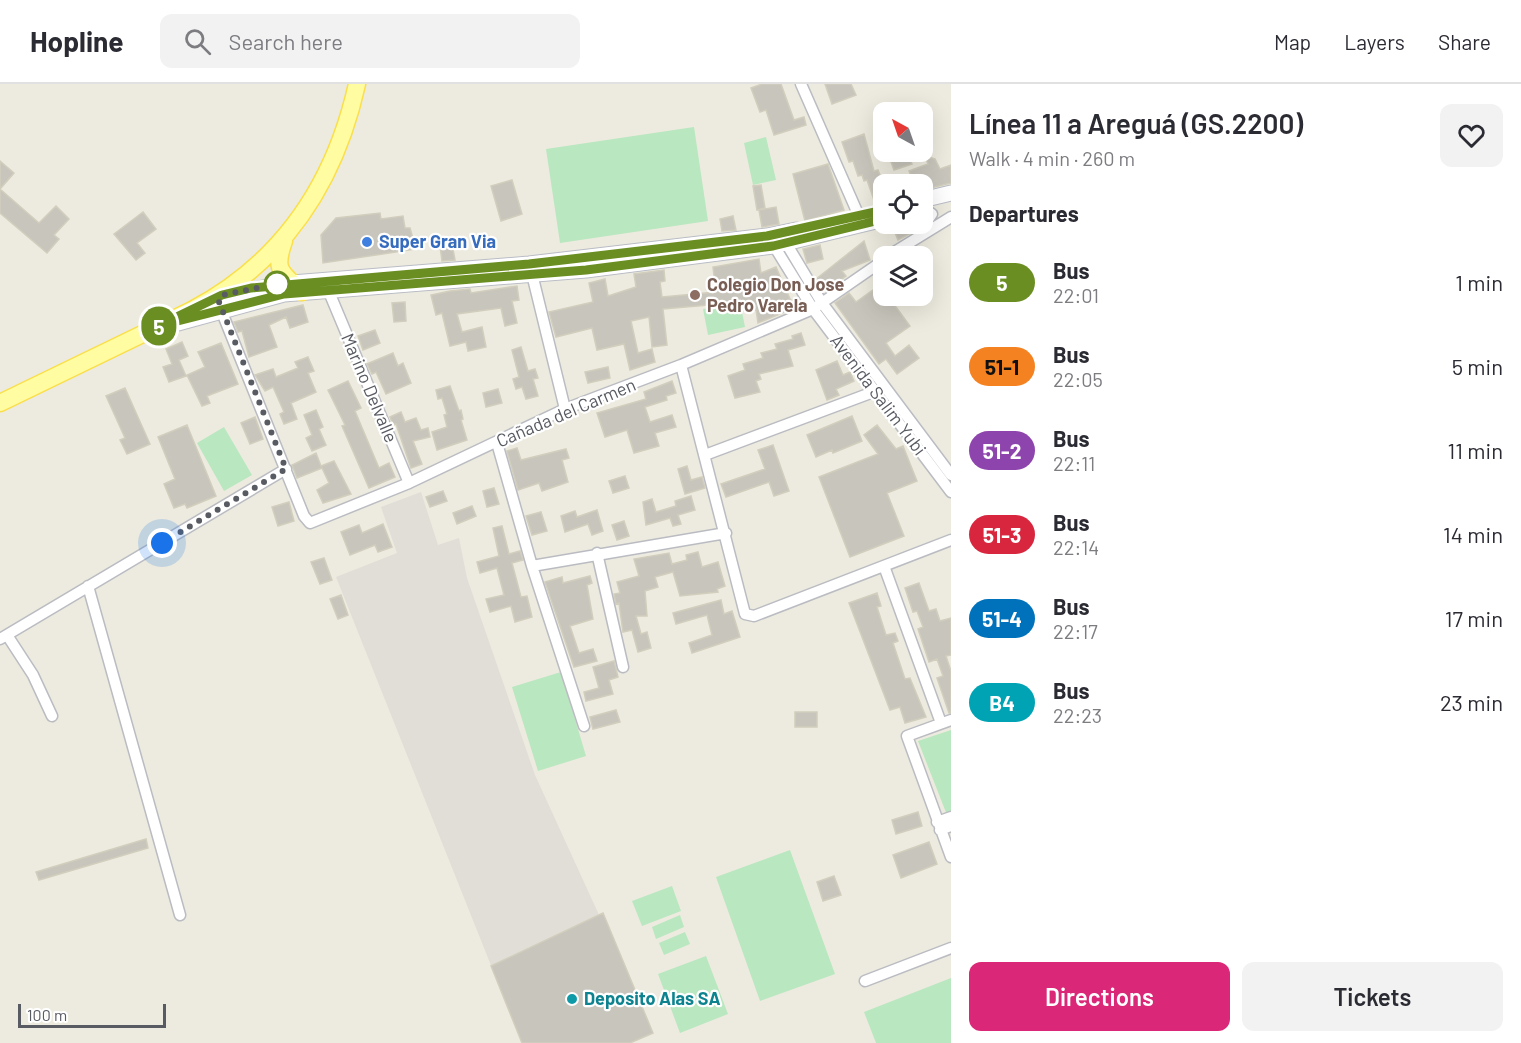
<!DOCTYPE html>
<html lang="en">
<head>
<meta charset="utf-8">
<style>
	:root { --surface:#fff; --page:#f2f2f3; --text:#2b2b33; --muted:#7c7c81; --line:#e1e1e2; --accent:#db2777 }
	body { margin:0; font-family:Barlow,sans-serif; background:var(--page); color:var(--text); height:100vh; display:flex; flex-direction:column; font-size:22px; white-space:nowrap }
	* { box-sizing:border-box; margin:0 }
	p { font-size:20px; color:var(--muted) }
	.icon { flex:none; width:33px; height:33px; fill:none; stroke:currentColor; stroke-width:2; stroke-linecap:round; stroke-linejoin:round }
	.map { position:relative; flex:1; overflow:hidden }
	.panel { display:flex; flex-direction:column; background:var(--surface); width:570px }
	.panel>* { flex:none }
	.badge { padding:0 12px; border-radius:20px; font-size:21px; line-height:39px }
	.needle { width:39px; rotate:320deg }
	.buttons { position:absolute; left:873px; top:18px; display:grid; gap:12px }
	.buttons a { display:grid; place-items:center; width:60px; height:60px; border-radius:12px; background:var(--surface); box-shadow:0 6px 24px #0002; font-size:30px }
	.scale { position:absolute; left:18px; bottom:15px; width:148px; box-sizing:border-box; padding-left:6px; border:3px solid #585b62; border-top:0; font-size:16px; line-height:21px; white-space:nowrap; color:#585b62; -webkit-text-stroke:4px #fff; paint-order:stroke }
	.you { position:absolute; width:30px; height:30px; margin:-15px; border:4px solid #fff; border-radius:50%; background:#1a73e8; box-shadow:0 0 0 9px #1a73e833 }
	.map>.badge { position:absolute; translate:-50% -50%; box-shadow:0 0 0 3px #fff }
	h2 { padding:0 18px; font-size:22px; line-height:54px }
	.round { display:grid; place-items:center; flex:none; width:63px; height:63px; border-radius:12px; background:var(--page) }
	.headline { display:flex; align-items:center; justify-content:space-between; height:102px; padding:0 18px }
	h1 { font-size:28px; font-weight:600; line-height:45px }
	.cta { display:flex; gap:12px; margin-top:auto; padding:12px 18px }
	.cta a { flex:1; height:69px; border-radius:12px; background:var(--accent); color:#fff; font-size:24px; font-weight:600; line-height:69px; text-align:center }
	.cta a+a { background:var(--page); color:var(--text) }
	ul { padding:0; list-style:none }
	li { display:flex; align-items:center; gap:18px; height:84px; padding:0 18px }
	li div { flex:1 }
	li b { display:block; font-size:22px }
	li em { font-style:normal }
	li .badge { min-width:66px; font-weight:700; text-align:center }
	header { display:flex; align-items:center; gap:36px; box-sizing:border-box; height:84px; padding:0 30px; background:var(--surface); border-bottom:2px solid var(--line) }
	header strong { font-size:28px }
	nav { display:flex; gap:33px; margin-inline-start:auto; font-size:21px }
	.search { width:420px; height:54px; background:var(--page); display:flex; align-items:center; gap:15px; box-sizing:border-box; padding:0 21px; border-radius:12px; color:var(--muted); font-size:22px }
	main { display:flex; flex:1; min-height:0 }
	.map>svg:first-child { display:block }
	.industrial { fill:#e0ded7 }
	.green { fill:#b9e7bf }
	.building { fill:#c8c5bc; stroke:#d2cebd; stroke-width:1.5 }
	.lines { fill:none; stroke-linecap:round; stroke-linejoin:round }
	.minor-casing { stroke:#babcc2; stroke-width:13 }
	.secondary-casing { stroke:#babdc5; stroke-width:17 }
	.primary-casing { stroke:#fadf4b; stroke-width:19 }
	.minor { stroke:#fff; stroke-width:10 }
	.secondary { stroke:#fff; stroke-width:15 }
	.primary { stroke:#fffca2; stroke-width:16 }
	.line-casing { stroke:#fff; stroke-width:14 }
	.line { stroke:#6b8e23; stroke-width:9 }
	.walk { stroke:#585b62; stroke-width:6; stroke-dasharray:0 10.8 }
	.shop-dot { fill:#3f7fe0; stroke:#fff; stroke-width:2 }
	.stop-dot { fill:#fff; stroke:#6b8e23; stroke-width:3 }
	.education-dot { fill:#8d6e63; stroke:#fff; stroke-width:2 }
	.culture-dot { fill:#0f9aa8; stroke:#fff; stroke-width:2 }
	.labels { text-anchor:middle; stroke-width:4.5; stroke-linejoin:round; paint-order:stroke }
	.shop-label { font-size:18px; font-weight:bold; fill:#366cbe; stroke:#fff; text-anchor:start }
	.education-label { font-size:18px; font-weight:bold; fill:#785e54; stroke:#fff; text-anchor:start }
	.street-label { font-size:18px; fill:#585b62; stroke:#fff }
	.culture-label { font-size:18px; font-weight:bold; fill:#0d838f; stroke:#fff; text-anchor:start }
</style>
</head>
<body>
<header>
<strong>Hopline</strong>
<div class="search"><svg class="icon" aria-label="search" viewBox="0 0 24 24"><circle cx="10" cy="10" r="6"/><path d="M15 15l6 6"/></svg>Search here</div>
<nav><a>Map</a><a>Layers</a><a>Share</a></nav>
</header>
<main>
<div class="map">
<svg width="951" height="959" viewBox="0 0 951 959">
	<rect width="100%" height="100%" fill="#edebdf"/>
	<path class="industrial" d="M421,408L438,461L459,454L467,494L535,691L653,949L630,959H522L336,493L397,469L381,423Z"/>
	<path class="green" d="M694,43L708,137L560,159L546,65Z
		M766,53L776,96L753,101L744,59Z
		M740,218L745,243L708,251L703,225Z
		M224,343L252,391L224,407L197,359Z
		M561,588L586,672L538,687L512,603Z
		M951,646V730L947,731L918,657Z
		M790,766L835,890L760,917L716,793Z
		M672,802L681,827L642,842L632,817Z
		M680,831L684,843L656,855L652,843Z
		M685,848L690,860L664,871L659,859Z
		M706,872L728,930L680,949L658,890Z
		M951,894V959H876L864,928Z"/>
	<path class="building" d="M762,0H781L794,36L804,33L806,41L774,51L766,26L760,28L751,4Z
		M825,0H851L856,11L832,20Z
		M864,50L874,87L878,86L882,96L893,91L897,100H884V113L874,116L867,96L864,97L862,91L858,92L853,77L849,78L842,58Z
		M895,68H907L912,80L894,86L890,75L897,72Z
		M925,72L935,75L940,85L951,81V99L922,106V100H914L909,87L928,80Z
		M0,77L14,89L0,105Z
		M828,80L844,126L805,137L793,90Z
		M512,96L522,130L501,137L491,102Z
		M761,101L765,124L757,126L753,102Z
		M0,105L39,139L56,122L69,135L54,151L59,155L47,169L0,129Z
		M776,123L779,140L762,143L759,126Z
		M143,128L156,145L137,159L145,169L136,176L114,150Z
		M380,129L381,135L403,132L405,144H410L416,165L323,179L321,151L336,134Z
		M733,132L736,146L722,147L720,135Z
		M903,140H916L911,149L898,156L893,144Z
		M864,157L870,176L842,187L846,192L826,207L816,195Z
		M452,160L455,176L442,177L440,162Z
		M820,161L823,175L807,179L803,165Z
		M759,175L761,189L776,183L791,217L793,215L799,222L758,239L756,226L744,227L743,218L663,225L667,261L652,263L649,233L631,237L638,269L652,265L655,278L630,286L624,260L597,266L592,244L556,253L549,228L593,218L589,199L605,195L608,212L636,203L634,190L664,186L665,197L660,198L662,213L716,208L713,183Z
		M880,201L884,212H888L910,242L886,259L895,272L909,261L919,274L897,290L886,275L879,280L835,219L849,209L856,218Z
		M517,202L519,216L512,217L517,239L505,242L501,224L457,230L462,248L482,243L486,263L468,267L466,258L450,262L442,229L436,231L431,211L450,207L470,205L471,209Z
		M405,218L406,237L394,238L392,219Z
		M303,221L308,238L290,244L286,233L269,241L277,263L249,273L242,247L238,248L234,238Z
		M375,246L380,259L363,266L358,252Z
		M801,249L805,261L788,266L793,282L759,290L761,295L756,297L760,308L735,314L728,292L745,286L743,280L763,274L761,269L777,265L775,260L793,255L792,252Z
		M182,258L188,272L179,276L186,292L169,298L163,283L172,280L166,265Z
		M221,259L238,300L207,312L210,319L202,322L187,291L205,283L198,268Z
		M521,263L528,287L535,285L538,294L533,295L538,312L526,315L522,303L516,305L513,295L519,293L512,266Z
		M393,269L398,282L403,279L411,299L386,310L376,288L372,290L367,280Z
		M308,273L314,287L308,289L316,308L291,319L297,335L284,340L280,330L284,328L273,303L265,307L255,291L273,285L276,293L298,284L295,278Z
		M837,277L843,291L850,288L854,297L836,305L839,311L827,316L816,286Z
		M608,283L610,294L588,299L585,288Z
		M348,297L361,324L355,327L379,384L389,379L395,393L369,404L342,342L345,341L328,306Z
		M672,297L676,309L666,312L667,316L645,323L650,338L672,331L676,343L655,349L659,362L634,369L627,346L605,353L597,329L646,315L644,308Z
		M450,302L459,327L461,326L463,335L461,336L467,356L437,366L432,348L447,343L444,331L447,330L442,314L438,315L436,306Z
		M125,304L150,360L127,370L120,356L125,354L106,312Z
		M498,305L502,319L486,323L483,309Z
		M316,326L323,343L319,345L326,361L312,367L306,354L312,351L304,331Z
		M401,328L405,338L416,334L421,346L428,344L430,353L413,357L422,380L411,384L396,340L393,341L390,333Z
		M852,332L862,357L833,369L832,366L816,373L807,351Z
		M255,333L263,355L250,360L241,339Z
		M187,341L216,412L187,424L185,420L174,424L164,400L175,395L158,353Z
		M877,341L896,365L903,362L917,397L887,409L904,452L850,473L819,393L878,370L864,351Z
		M773,361L789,407L774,412L769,398L726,413L721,400L765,385L758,366Z
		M517,364L521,376L566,365L569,374L562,376L568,398L542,407L539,399L518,406L507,367Z
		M316,369L321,382L334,377L351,410L323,419L317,406L329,399L322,384L297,394L292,381Z
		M687,382L691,396L702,393L705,404L685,410L678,385Z
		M625,392L629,404L613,409L609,397Z
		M494,404L499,420L487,423L483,407Z
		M443,407L447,417L430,423L426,413Z
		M691,412L695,426L678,431L681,440L673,442L670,434L646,441L643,418L652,415L656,428L676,422L675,417Z
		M289,418L294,437L278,442L272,423Z
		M472,422L476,432L457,440L453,429Z
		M597,426L603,447L592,451L588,440L565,448L561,432L575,427L577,433Z
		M541,428L547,447L532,451L526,432Z
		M624,437L629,452L617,456L612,441Z
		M383,440L392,463L378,468L375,461L350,471L341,448L359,441L362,449Z
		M502,442L509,470L520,467L523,476L512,479L521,513L527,512L532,533L515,538L511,522L490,528L486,515L504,511L497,484L480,489L477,478L499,472L493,444Z
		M698,468L702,483L718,478L725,502L717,505L718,508L680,512L673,488L655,493L658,503L645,507L647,532H636L641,550L647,548L651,564L638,568L632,546L623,548L619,519L616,520L614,510L620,509L617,498L639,492L634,475L669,469L672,480L687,476L686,471Z
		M324,474L332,496L320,500L311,478Z
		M590,492L592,499L587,501L593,535L570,542L579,569L593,565L597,577L574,583L545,498L562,493L563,499Z
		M919,499L929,527L936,525L940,537L951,534V571L946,572L951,587V629H949L937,594L943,592L937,575L929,578L918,545L923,543L917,527L913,528L905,504Z
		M877,509L881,522L877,523L886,551L895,549L898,557L893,559L905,595L910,594L926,633L905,639L900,623L890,626L849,519Z
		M341,511L348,531L338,535L330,515Z
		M721,516L724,530L732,527L740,553L692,569L689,559L712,551L707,531L676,540L673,529Z
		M614,577L618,593L609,596L613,610L586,617L584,608L599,604L593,583Z
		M616,626L620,638L593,645L590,633Z
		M795,628H817V643H795Z
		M918,728L922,742L896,750L892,736Z
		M146,755L148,764L39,796L36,788Z
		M929,758L937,780L901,794L893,771Z
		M834,792L841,811L823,817L817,798Z
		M603,829L653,949L630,959H522L491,882Z"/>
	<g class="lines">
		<g class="minor-casing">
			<path id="minor" d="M801,0L862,139
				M919,149L932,130L925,125
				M783,154L822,219L951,391
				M771,157L813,225L951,408
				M888,172L951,133
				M531,186L565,325
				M329,208L409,399
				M222,211L221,226L304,432L310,439L409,399L565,325L681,281L813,225L884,176
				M681,281L745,530L754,532L951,456
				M497,359L532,482L584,642
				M705,371L876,307
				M597,469L623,583
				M532,482L726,449
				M884,482L941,639
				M88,502L180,831
				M7,551L33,591L52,632
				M0,555L286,385
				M951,636L907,652L951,773
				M937,738L951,733
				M940,746L951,742
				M865,897L951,864"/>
		</g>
		<g class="secondary-casing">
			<path id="secondary" d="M922,116L951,109
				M222,211L292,199L529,180L767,152L796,146
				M178,239L284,210L586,186L773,162L884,135"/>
		</g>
		<g class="primary-casing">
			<path id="primary" d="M284,157C273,188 282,188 302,208
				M0,319L192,226C283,178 335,99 357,0"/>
		</g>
		<use href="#minor" class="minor"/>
		<use href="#secondary" class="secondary"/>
		<use href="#primary" class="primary"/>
	</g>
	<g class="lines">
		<g class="line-casing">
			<path id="line" d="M884,126L767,152L529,180L251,204L222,211L158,242L284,210L586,186L773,162L884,135"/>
		</g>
		<use href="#line" class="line"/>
		<path class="walk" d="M162,459L286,385L219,218L222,211L277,200"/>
	</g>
	<circle class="shop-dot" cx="367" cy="158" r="6"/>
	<circle class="stop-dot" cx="277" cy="200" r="12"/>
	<circle class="education-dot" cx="695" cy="211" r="6"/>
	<circle class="culture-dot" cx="572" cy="915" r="6"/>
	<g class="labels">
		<g class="shop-label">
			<text x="379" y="164">Super Gran Via</text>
		</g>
		<g class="education-label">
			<text x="707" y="207">Colegio Don Jose<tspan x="707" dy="21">Pedro Varela</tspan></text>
		</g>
		<g class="street-label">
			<text transform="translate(369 304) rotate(67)" y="6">Marino Delvalle</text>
			<text transform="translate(878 311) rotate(53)" y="6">Avenida Salim Yubi</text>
			<text transform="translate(566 329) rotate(-23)" y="6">Cañada del Carmen</text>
		</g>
		<g class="culture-label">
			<text x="584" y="921">Deposito Alas SA</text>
		</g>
	</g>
</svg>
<div class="buttons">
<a><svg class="needle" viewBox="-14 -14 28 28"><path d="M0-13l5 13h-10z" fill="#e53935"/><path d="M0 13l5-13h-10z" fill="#7c7c81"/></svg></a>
<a><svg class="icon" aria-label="locate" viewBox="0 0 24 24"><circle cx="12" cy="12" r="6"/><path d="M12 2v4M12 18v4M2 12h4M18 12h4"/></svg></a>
<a><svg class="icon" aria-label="layers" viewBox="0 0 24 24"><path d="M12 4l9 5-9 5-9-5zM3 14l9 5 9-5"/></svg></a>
</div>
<div class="scale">100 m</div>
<div class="you" style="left:162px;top:459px"></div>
<b class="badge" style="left:159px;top:242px;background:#6b8e23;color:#fff">5</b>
</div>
<section class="panel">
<div class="headline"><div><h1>Línea 11 a Areguá (GS.2200)</h1><p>Walk · 4 min · 260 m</p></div><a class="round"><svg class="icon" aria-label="heart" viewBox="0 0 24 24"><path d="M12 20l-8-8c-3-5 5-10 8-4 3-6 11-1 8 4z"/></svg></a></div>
<h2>Departures</h2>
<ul>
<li><span class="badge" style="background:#6b8e23;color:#fff">5</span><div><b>Bus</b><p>22:01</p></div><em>1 min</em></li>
<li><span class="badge" style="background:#f58220;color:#111">51-1</span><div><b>Bus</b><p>22:05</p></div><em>5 min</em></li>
<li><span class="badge" style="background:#8e44ad;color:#fff">51-2</span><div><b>Bus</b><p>22:11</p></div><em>11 min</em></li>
<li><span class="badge" style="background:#d7263d;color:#fff">51-3</span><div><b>Bus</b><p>22:14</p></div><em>14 min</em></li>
<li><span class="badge" style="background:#0072bc;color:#fff">51-4</span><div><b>Bus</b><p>22:17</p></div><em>17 min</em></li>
<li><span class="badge" style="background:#00a3b4;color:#fff">B4</span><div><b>Bus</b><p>22:23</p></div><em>23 min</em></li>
</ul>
<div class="cta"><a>Directions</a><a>Tickets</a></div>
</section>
</main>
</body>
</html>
